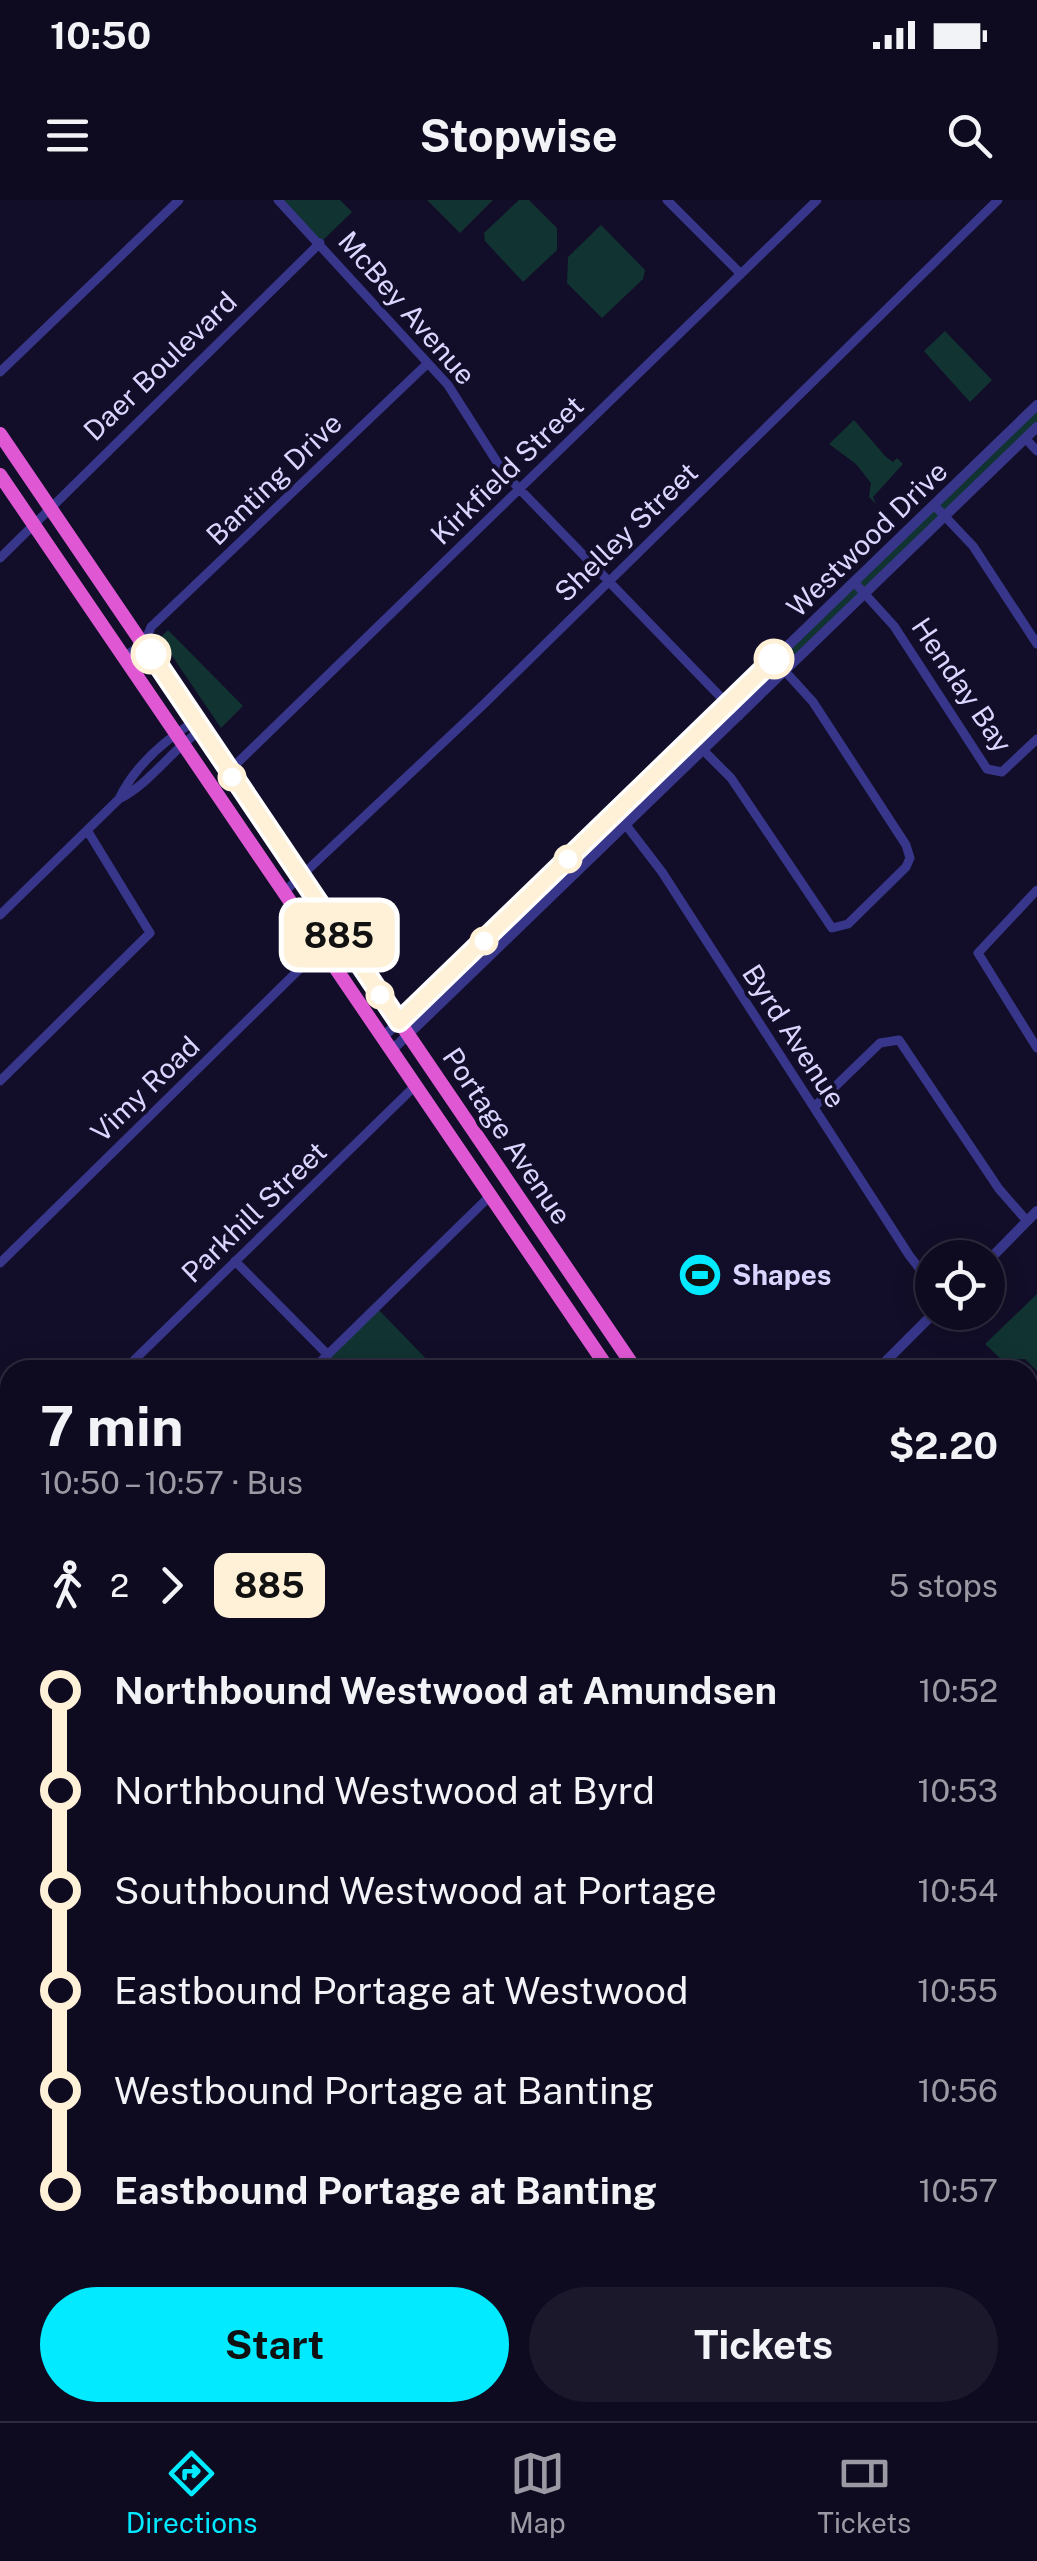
<!DOCTYPE html>
<html lang="en">
<head>
<meta charset="utf-8">
<style>
	:root { --surface:#0e0a1f; --page:#1c182c; --text:#f1f3f6; --muted:#9b9aa4; --line:#2e2b3d; --accent:#02eaff }
	body { margin:0; font-family:"Public Sans",sans-serif; background:var(--page); color:var(--text); height:100vh; display:flex; flex-direction:column; font-size:38px; white-space:nowrap }
	* { box-sizing:border-box; margin:0 }
	p { font-size:32px; color:var(--muted) }
	.icon { flex:none; width:55px; height:55px; fill:none; stroke:currentColor; stroke-width:2; stroke-linecap:round; stroke-linejoin:round }
	.map { position:relative; flex:1; overflow:hidden }
	.details { position:absolute; left:0px; top:1160px; width:1038px; height:1062px; display:flex; flex-direction:column; background:var(--surface); border-radius:30px 30px 0 0; box-shadow:0 5px 25px #0003,0 0 0 2px var(--line) }
	.details>* { flex:none }
	.badge { padding:0 20px; border-radius:15px; font-size:35px; line-height:65px }
	.controls { position:absolute; left:915px; top:1040px; display:grid; gap:20px }
	.controls a { display:grid; place-items:center; width:90px; height:90px; border-radius:50%; background:var(--surface); box-shadow:0 5px 25px #0003,0 0 0 2px var(--line); font-size:50px }
	.map>.badge { position:absolute; translate:-50% -50%; box-shadow:0 0 0 5px #fff }
	.legs { display:flex; align-items:center; gap:15px; height:110px; padding:0 40px; font-size:32px }
	.legs p { margin-inline-start:auto }
	.head { display:flex; align-items:center; justify-content:space-between; height:170px; padding:0 40px }
	h1 { font-size:55px; font-weight:700; line-height:75px }
	.button { display:flex; gap:20px; margin-top:auto; padding:20px 40px }
	.button a { flex:1; height:115px; border-radius:60px; background:var(--accent); color:#111; font-size:40px; font-weight:700; line-height:115px; text-align:center }
	.button a+a { background:var(--page); color:var(--text) }
	ul { padding:0 40px; list-style:none }
	li { display:flex; align-items:center; gap:35px; height:100px; font-size:38px }
	li i { display:grid; place-items:center; width:15px; height:100%; margin:0 12px; background:currentColor }
	li i::after { content:''; width:25px; height:25px; margin:-12px; border:8px solid; border-radius:50%; background:var(--surface) }
	li p { margin-inline-start:auto }
	li:first-child i { background:linear-gradient(#0000 50%,currentColor 0) }
	li:last-child i { background:linear-gradient(currentColor 50%,#0000 0) }
	.status { display:flex; justify-content:space-between; align-items:center; height:70px; padding:0 50px; background:var(--surface); direction:ltr }
	.status svg { height:28px; fill:currentColor }
	header { display:flex; justify-content:space-between; align-items:center; height:130px; padding:0 40px; background:var(--surface); font-size:45px; font-weight:700 }
	.tab-bar { display:flex; justify-content:space-around; align-items:center; height:140px; border-top:2px solid var(--line); background:var(--surface); font-size:28px; color:var(--muted) }
	.tab-bar a { display:grid; justify-items:center; gap:5px }
	.tab-bar .active { color:var(--accent) }
	.map>svg:first-child { display:block }
	.green { fill:#113331 }
	.lines { fill:none; stroke-linecap:round; stroke-linejoin:round }
	.minor { stroke:#38368b; stroke-width:9 }
	.tertiary { stroke:#38368b; stroke-width:10 }
	.trunk { stroke:#e057d4; stroke-width:14 }
	.line-1-casing { stroke:#fff; stroke-width:22 }
	.line-1 { stroke:#fff0d8; stroke-width:15 }
	.stop-1-dot { fill:#fff; stroke:#fff0d8; stroke-width:5 }
	.labels { text-anchor:middle; stroke-width:8; stroke-linejoin:round; paint-order:stroke }
	.street-label { font-size:28px; fill:#dad6ff; stroke:#120e29 }
	.poi-label { font-size:28px; font-weight:bold; fill:#dad6ff; stroke:#120e29; text-anchor:start }
</style>
</head>
<body>
<div class="status"><b>10:50</b><svg viewBox="0 0 49 12"><path d="M0 12V9h3v3zM5 12V6h3v6zM10 12V3h3v9zM15 12V0h3v12zM26 1h20v11H26zM47 4h2v5h-2z"/></svg></div>
<header><svg class="icon" aria-label="menu" viewBox="0 0 24 24"><path d="M4 6h16M4 12h16M4 18h16"/></svg>Stopwise<svg class="icon" aria-label="search" viewBox="0 0 24 24"><circle cx="10" cy="10" r="6"/><path d="M15 15l6 6"/></svg></header>
<div class="map">
<svg width="1037" height="2221" viewBox="0 0 1037 2221">
	<rect width="100%" height="100%" fill="#120e29"/>
	<path class="green" d="M278,0H340L352,12L320,43Z
		M427,0H493L460,33Z
		M519,0H529L557,28V50L523,82L485,41L484,33Z
		M601,25L645,70L643,79L602,118L567,83L568,57Z
		M945,131L992,180L970,202L924,151Z
		M1037,205V227L624,624L616,612Z
		M854,220L886,257L893,262L897,258L903,264L873,297L876,304L869,297L871,283L856,264L829,244Z
		M168,430L243,506L221,528L160,438Z
		M546,681L555,692L408,836L399,823Z
		M1037,1094V1171L1025,1159L1002,1160L985,1144Z
		M376,1107L437,1170H342L328,1155Z
		M205,2212L255,2213L263,2221H196Z"/>
	<g class="lines">
		<path class="minor" d="M278,0L448,185L504,273L739,516
			M667,0L741,74
			M0,172L179,0
			M1025,238L1037,251
			M934,305L973,346L1037,444
			M0,358L320,43
			M854,382L894,426L987,569L1002,572L1037,539
			M123,457L144,444L151,427L428,163
			M703,550L731,578L832,728L848,724L906,667L910,658L906,645L813,502L774,459
			M229,571L817,0
			M119,599C134,567 165,540 195,521
			M616,612L662,672L909,1055L932,1085
			M1037,690L978,753L1037,848
			M283,693L483,505L998,0
			M0,715L119,599C151,583 171,550 201,530
			M0,881L150,733L87,630
			M814,907L880,843L899,840L999,989L1027,1021
			M235,1061L328,1155
			M0,1063L321,748
			M124,1170L415,886
			M312,1170L490,996
			M1028,1240L1037,1250
			M0,1290L10,1281
			M1028,1394L1037,1404
			M0,1473L10,1463
			M1028,1480L1037,1471
			M1028,1645L1037,1636
			M0,1794L10,1784
			M1028,1938L1037,1929
			M0,2034L10,2044
			M1028,2091L1037,2082
			M0,2149L10,2139
			M75,2212L83,2221
			M333,2212L341,2221
			M905,2212L914,2221
			M431,2221L440,2212
			M585,2221L594,2212
			M742,2221H755"/>
		<path class="tertiary" d="M382,838L1037,205
			M391,851L1037,227
			M988,1061L1037,1011
			M877,1170L935,1112
			M0,1865L10,1876
			M101,2221L110,2212"/>
		<path class="trunk" d="M0,234L636,1170
			M0,275L609,1170
			M1028,1651L1037,1658
			M1028,1675L1037,1683"/>
	</g>
	<g class="lines">
		<g class="line-1-casing">
			<path id="line-1" d="M151,454L399,822L774,459"/>
		</g>
		<use href="#line-1" class="line-1"/>
	</g>
	<defs>
		<g id="stadium-disc" transform="scale(2.25)"><circle r="9.5" fill="#02eaff" stroke="#120e29"/><path d="M0-5a6.5 5 0 1 0 0 10a6.5 5 0 1 0 0-10ZM-3.5-1.8h7v3.6h-7Z" fill="#111"/></g>
	</defs>
	<g fill-rule="evenodd">
		<use href="#stadium-disc" x="700" y="1075"/>
	</g>
	<g class="stop-1-dot">
		<circle cx="151" cy="454" r="18"/>
		<circle cx="774" cy="459" r="18"/>
		<circle cx="232" cy="577" r="12"/>
		<circle cx="568" cy="659" r="12"/>
		<circle cx="484" cy="741" r="12"/>
		<circle cx="380" cy="795" r="12"/>
	</g>
	<g class="labels">
		<g class="street-label">
			<text transform="translate(407 108) rotate(49)" y="10">McBey Avenue</text>
			<text transform="translate(160 166) rotate(-44)" y="10">Daer Boulevard</text>
			<text transform="translate(507 270) rotate(-44)" y="10">Kirkfield Street</text>
			<text transform="translate(274 279) rotate(-44)" y="10">Banting Drive</text>
			<text transform="translate(626 332) rotate(-44)" y="10">Shelley Street</text>
			<text transform="translate(867 339) rotate(-44)" y="10">Westwood Drive</text>
			<text transform="translate(962 485) rotate(56)" y="10">Henday Bay</text>
			<text transform="translate(794 836) rotate(57)" y="10">Byrd Avenue</text>
			<text transform="translate(145 889) rotate(-44)" y="10">Vimy Road</text>
			<text transform="translate(507 936) rotate(56)" y="10">Portage Avenue</text>
			<text transform="translate(254 1012) rotate(-44)" y="10">Parkhill Street</text>
		</g>
		<g class="poi-label">
			<text x="732" y="1085">Shapes</text>
		</g>
	</g>
</svg>
<div class="controls">
<a><svg class="icon" aria-label="locate" viewBox="0 0 24 24"><circle cx="12" cy="12" r="6"/><path d="M12 2v4M12 18v4M2 12h4M18 12h4"/></svg></a>
</div>
<b class="badge" style="left:339px;top:735px;background:#fff0d8;color:#111">885</b>
<section class="details">
<div class="head"><div><h1>7 min</h1><p>10:50 – 10:57 · Bus</p></div><b>$2.20</b></div>
<div class="legs"><svg class="icon" aria-label="walk" viewBox="0 0 24 24"><circle cx="13" cy="4" r="2"/><path d="M13 8l-2 6 4 7M11 14l-3 7M7 12l3-4h3l4 4"/></svg>2<svg class="icon" aria-label="forward" viewBox="0 0 24 24"><path d="M9 5l7 7-7 7"/></svg><b class="badge" style="background:#fff0d8;color:#111">885</b><p>5 stops</p></div>
<ul>
<li><i style="color:#fff0d8"></i><b>Northbound Westwood at Amundsen</b><p>10:52</p></li>
<li><i style="color:#fff0d8"></i><span>Northbound Westwood at Byrd</span><p>10:53</p></li>
<li><i style="color:#fff0d8"></i><span>Southbound Westwood at Portage</span><p>10:54</p></li>
<li><i style="color:#fff0d8"></i><span>Eastbound Portage at Westwood</span><p>10:55</p></li>
<li><i style="color:#fff0d8"></i><span>Westbound Portage at Banting</span><p>10:56</p></li>
<li><i style="color:#fff0d8"></i><b>Eastbound Portage at Banting</b><p>10:57</p></li>
</ul>
<div class="button"><a>Start</a><a>Tickets</a></div>
</section>
</div>
<nav class="tab-bar">
<a class="active"><svg class="icon" aria-label="directions" viewBox="0 0 24 24"><path d="M12 3l9 9-9 9-9-9zM9 14v-3h6M13 9l2 2-2 2"/></svg>Directions</a>
<a><svg class="icon" aria-label="map" viewBox="0 0 24 24"><path d="M3 6l6-2 6 2 6-2v14l-6 2-6-2-6 2zM9 4v14M15 6v14"/></svg>Map</a>
<a><svg class="icon" aria-label="tickets" viewBox="0 0 24 24"><path d="M3 7h18v10H3zM15 7v10"/></svg>Tickets</a>
</nav>
</body>
</html>
